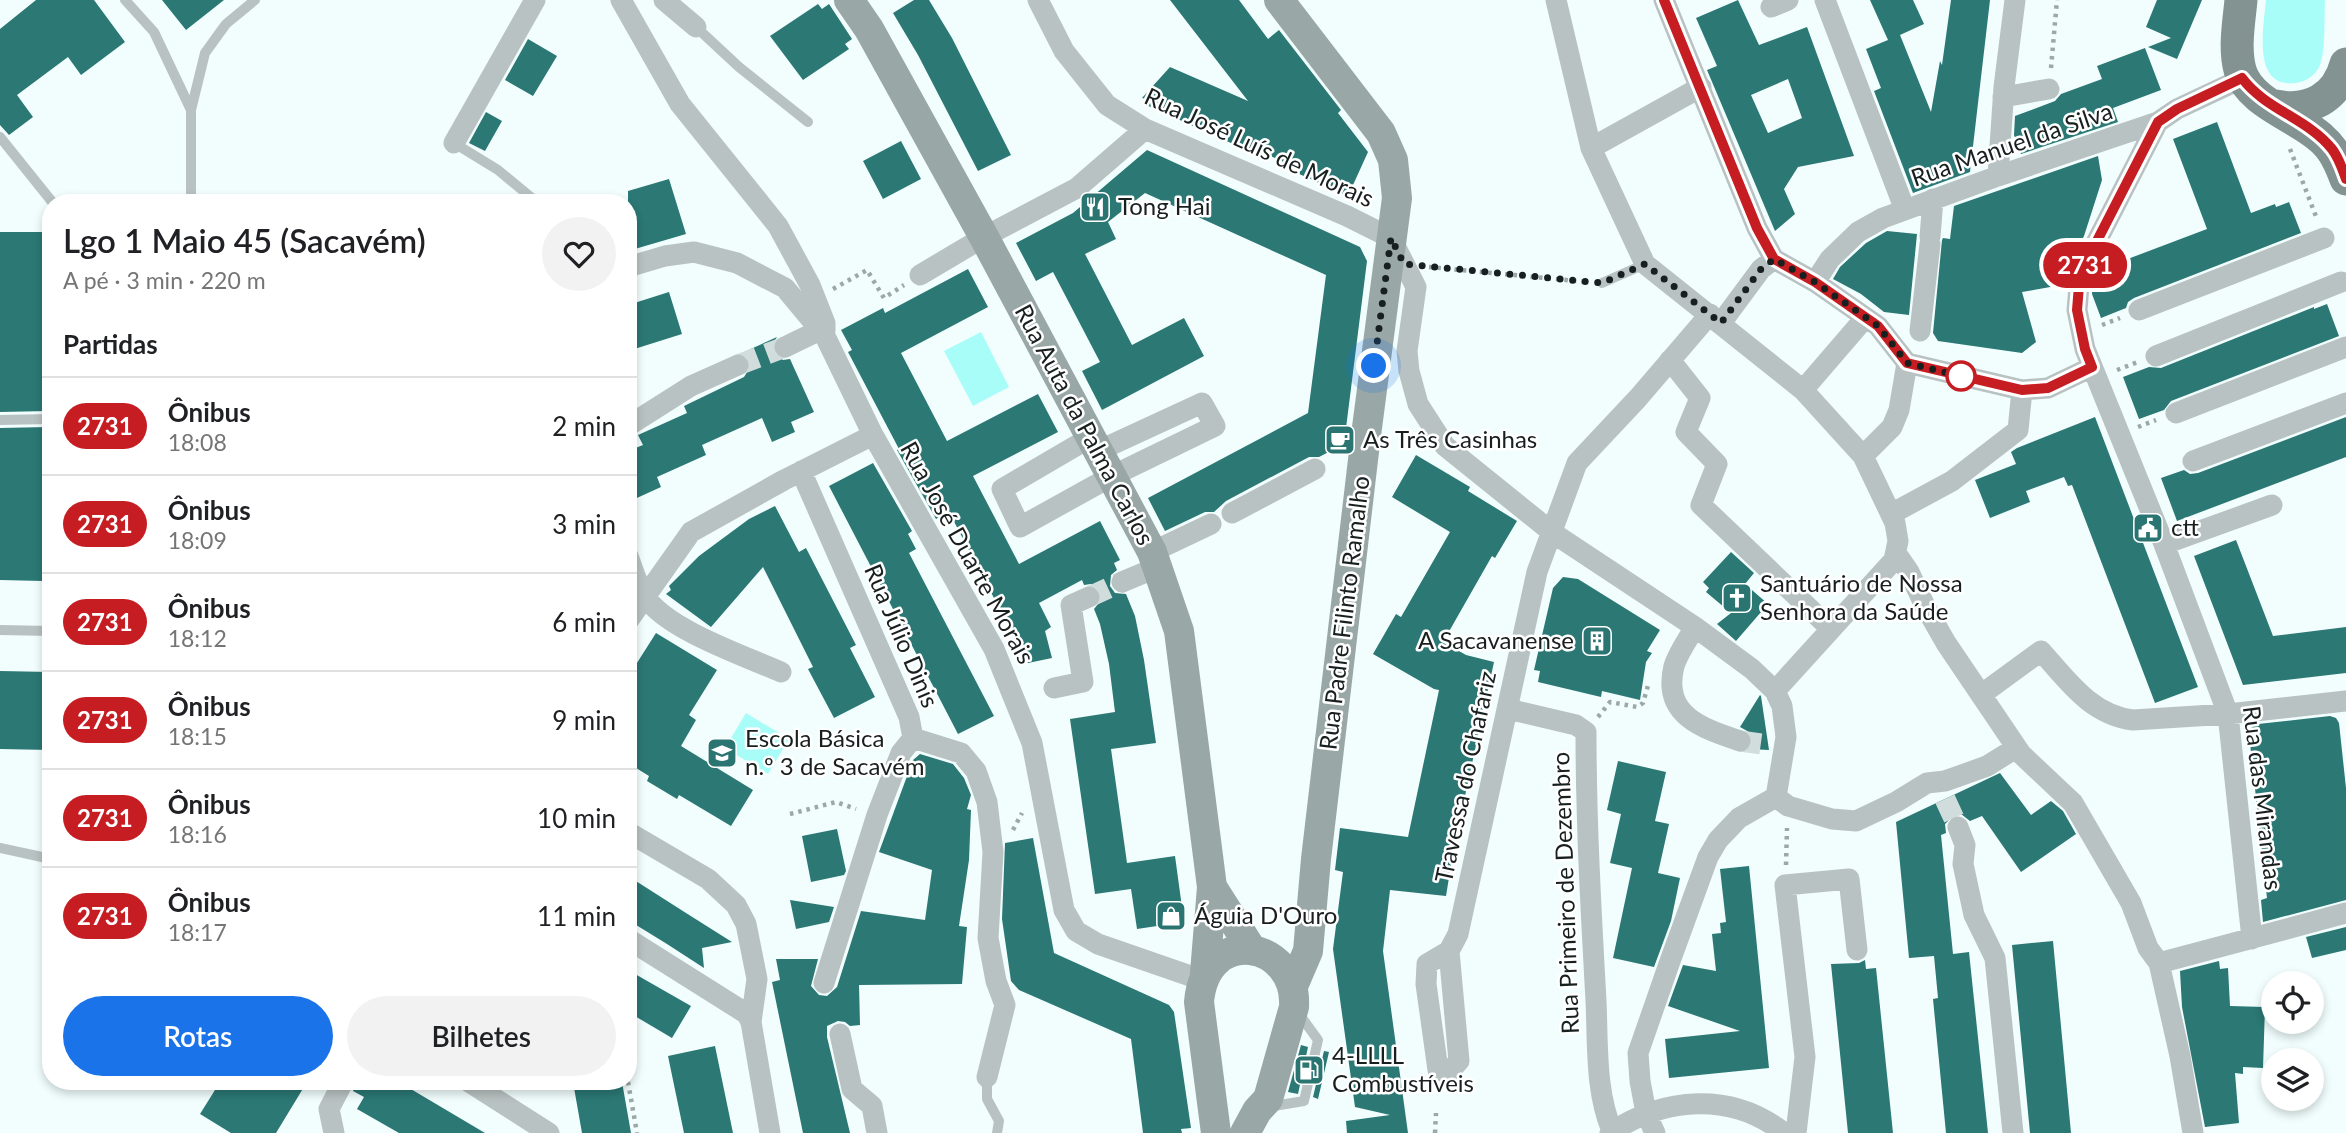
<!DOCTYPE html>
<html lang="pt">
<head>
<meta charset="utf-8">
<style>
	:root { --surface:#fff; --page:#f2f2f2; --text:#202124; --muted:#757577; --line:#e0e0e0; --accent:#1a73e8 }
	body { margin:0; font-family:Lato,sans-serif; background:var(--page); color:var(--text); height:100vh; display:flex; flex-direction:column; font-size:26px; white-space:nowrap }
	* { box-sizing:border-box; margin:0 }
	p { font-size:23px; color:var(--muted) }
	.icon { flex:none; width:38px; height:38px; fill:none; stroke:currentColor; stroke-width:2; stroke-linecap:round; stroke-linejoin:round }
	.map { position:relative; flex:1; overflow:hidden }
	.details { position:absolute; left:42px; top:194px; width:595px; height:896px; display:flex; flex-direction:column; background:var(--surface); border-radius:28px; box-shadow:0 4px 10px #0003 }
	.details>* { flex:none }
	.badge { padding:0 14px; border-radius:23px; font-size:24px; line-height:46px }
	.buttons { position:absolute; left:2261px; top:971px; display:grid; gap:14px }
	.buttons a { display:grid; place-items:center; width:63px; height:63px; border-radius:50%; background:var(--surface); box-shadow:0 4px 10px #0003; font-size:35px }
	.you { position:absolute; width:35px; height:35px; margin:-18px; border:5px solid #fff; border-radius:50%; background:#1a73e8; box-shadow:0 0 0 10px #1a73e833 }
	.map>.badge { position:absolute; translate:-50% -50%; box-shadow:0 0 0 4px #fff }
	h2 { padding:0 21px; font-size:26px; line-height:63px }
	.round { display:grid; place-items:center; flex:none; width:74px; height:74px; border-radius:37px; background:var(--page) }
	.headline { display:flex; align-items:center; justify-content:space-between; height:119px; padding:0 21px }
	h1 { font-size:33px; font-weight:600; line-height:52px }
	.primary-button { display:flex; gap:14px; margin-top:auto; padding:14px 21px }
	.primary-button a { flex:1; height:80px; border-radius:42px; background:var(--accent); color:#fff; font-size:28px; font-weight:600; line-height:80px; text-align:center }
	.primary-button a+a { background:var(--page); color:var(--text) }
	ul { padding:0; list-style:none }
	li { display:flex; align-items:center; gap:21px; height:98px; padding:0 21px; border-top:2px solid var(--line) }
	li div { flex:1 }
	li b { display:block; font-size:26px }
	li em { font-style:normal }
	li .badge { min-width:77px; font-weight:700; text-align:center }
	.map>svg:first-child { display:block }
	.green { fill:#a9fdf8 }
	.building { fill:#2b7875; fill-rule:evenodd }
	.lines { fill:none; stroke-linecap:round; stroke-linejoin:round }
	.street-tunnel { stroke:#d0dddc; stroke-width:21; stroke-dasharray:21 10; stroke-linecap:butt }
	.path { stroke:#9ca7a6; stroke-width:4.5; stroke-dasharray:3.5 5; stroke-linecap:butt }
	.lane { stroke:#b9c2c2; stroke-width:10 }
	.street { stroke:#b9c2c2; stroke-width:21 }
	.secondary { stroke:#99a7a6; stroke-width:30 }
	.primary { stroke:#829391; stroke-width:33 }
	.line-casing { stroke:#fff; stroke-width:16 }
	.line { stroke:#c61d23; stroke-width:10 }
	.walk { stroke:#181f1f; stroke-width:7; stroke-dasharray:0 12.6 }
	.stop-dot { fill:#fff; stroke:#c61d23; stroke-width:3.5 }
	.labels { text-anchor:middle; stroke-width:5; stroke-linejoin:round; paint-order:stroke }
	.street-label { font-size:24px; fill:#181f1f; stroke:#fff }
	.poi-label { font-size:24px; fill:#181f1f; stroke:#fff; text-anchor:start }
</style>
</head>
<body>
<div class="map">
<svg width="2346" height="1133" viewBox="0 0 2346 1133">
	<rect width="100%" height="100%" fill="#f1fefd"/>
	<path class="green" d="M2266,0H2325C2324,18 2326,49 2320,65C2316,75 2306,82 2295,83C2251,88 2264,25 2266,0Z
		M981,332L1009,387L973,406L944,351Z
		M746,713L789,739L768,774L725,748Z"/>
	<path class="building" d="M36,0H94L125,42L81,75L68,57L17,95L33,117L9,135L0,125V29Z
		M162,0H224L186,30Z
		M914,0H929L952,38L1011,155L978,171L918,55L893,13Z
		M1170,0H1239L1268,39L1279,30L1341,110L1338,113L1368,152L1348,196L1297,173L1299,169L1253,148L1251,152L1144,104L1146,99L1142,98L1170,67L1248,101Z
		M1738,0L1759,45L1807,27L1854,156L1798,167L1784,189L1795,214L1775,231L1707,70L1717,66L1696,18ZM1788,79L1802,118L1768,133L1751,95Z
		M1870,0H1913L1924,24L1900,35L1931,112L1940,61L1942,65L1951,0H1990L1970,172L1913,193L1874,91L1881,88L1866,49L1888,40Z
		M2157,0H2202L2177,59L2148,47L2171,38L2146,27Z
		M818,4L822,9L829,4L852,39L845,44L849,49L803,80L770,36Z
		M528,39L557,56L533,96L505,80Z
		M2145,48L2161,90L2113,108L2118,122L2021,154L2014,135L2015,116L2055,101L2061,94L2102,79L2097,66Z
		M486,112L502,121L485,151L469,143Z
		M2217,122L2251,213L2275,204L2276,207L2289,202L2301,233L2134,298L2128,302L2126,308L2101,318L2092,294L2093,278L2096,271L2207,229L2173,139Z
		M901,141L921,179L883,199L863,161Z
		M1147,150L1360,247L1367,261L1344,444L1319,457H1309L1226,501L1214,512H1205L1165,531L1148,498L1308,413L1326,275L1145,193L1108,222L1116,239L1085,254L1132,345L1184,318L1204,356L1102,410L1082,371L1100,362L1053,272L1036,281L1016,243L1073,213Z
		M2098,156L2102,180L2084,236L2056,286L2022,292L2036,342L2022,353L1938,341L1933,333L1942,240L1943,238L1950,239L1954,206Z
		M669,179L686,234L628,251V191Z
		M1887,231L1917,234L1909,315L1884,312L1861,294L1833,279L1840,267L1866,243Z
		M0,232H51L48,411L0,412Z
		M968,269L988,307L901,353L947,441L1038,394L1058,432L973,476L1019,564L1100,521L1120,560L1114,563L1117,570L1111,575L1110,586L1115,593L1126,594L1135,616L1144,660L1156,743L1111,749L1127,863L1175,856L1184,922L1137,929L1131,889L1095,894L1070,719L1115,712L1109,664L1100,624L1094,609L1102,599L1101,591L1091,584L1084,585L1082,580L1039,603L1051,627L1045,631L1052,658L1028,663L949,512L936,519L897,450L899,449L848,352L852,350L841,330L883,308L885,313Z
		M669,292L682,334L628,351V305Z
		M2327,304L2339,336L2171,401L2164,410L2139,419L2123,377L2149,367L2161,368L2314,307V309Z
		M777,337L772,345L774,353L783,360L790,359L814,412L791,422L795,432L772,442L762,418L702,445L706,455L657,477L661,487L628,502V451L643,445L638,435L687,413L684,406L744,377L751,366L750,359L742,353Z
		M2095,417L2198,687L2155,703L2072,485L2068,486L2064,477L2026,491L2030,502L1990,518L1975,480L2016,464L2011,452L2017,448Z
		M2346,417V457L2177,521L2161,478L2184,470L2190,474L2198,473Z
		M48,427L43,581L0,580V428Z
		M1416,455L1470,487L1468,491L1517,521L1495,558L1492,556L1443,642L1466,655L1494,662L1454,847L1446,896L1390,890L1383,951L1408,1133H1347L1346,1121L1390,1115L1355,1107L1333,949L1343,872L1335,870L1340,828L1408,837L1439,690L1434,689L1373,654L1396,614L1401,617L1450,532L1392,497Z
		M873,463L912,531L908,534L916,549L909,553L994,716L958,734L829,486Z
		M775,506L799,552L806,548L856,645L850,648L875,697L834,718L808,669L813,667L763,567L711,627L666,594L671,590L669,586L699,556L749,519Z
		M2236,540L2273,636L2346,627V673L2243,685L2194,556Z
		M1731,552L1754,573L1745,584L1768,604L1736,641L1717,624L1731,613L1706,592L1709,588L1703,582Z
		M1563,577L1578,579L1660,630L1647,651L1652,653L1646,662L1640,700L1602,691L1601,697L1538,682L1540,671L1534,670L1553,588Z
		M656,633L717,670L689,715L696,720L681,746L753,790L731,826L679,795L677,799L647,781L649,776L628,763V677Z
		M0,671L51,672V750L0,749Z
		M1760,695L1761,696L1769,750L1750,749L1753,738L1749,732L1740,727Z
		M2330,716L2336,718L2339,723L2346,788V900L2263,922L2261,900L2267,898L2249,734L2252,727L2258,724Z
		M920,754L953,764L964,778L971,795L967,809L971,810L969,860L959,926L967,927L962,984L859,985L860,1025L850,1026L845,1022L838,1021L827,1026V1037L850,1133H803L772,982L780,980L776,959H818L811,986L819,995L827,996L837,987L861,911L925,920L932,870L879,852L913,760Z
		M1618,761L1666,772L1655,821L1669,824L1658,873L1680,878L1671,921L1654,967L1613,958L1632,868L1610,863L1621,814L1607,810Z
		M2000,773L2031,815L2051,801L2063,811L2076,834L2021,872L1982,816L1970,821L1961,814L1954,815L1945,824L1946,833L1941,835L1953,954L1969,952L1988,1133H1946L1933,999L1938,998L1934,956L1909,958L1896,822Z
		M837,829L846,871L844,875L811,882L802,836Z
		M1033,838L1054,953L1169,1005L1174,1012L1191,1128L1181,1129L1182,1133H1143L1131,1039L1019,990L1011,981L1002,919L1005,843Z
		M1749,866L1769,1068L1669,1078L1665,1039L1740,1031L1668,1006L1683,965L1716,971L1712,934L1721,933L1720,923L1726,922L1720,869Z
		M628,876L686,913L732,942L702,948L704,968L667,944L628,920Z
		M790,900L834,907L829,922L796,929Z
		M2346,927V950L2312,958L2306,937Z
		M2053,941L2071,1133H2030L2012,945Z
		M1865,960L1866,969L1876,968L1893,1133H1848L1831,964L1859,963Z
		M2219,961L2220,969L2228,968L2230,1006L2265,1007L2263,1068L2243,1067V1074L2235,1073L2239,1123L2205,1127L2182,1007L2180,971Z
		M628,970L691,1006L672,1038L628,1012Z
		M1301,1045L1308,1047L1298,1094L1288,1092Z
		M715,1046L733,1133H684L668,1056Z
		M1324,1051L1329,1052L1318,1099L1313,1097Z
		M220,1082H307L276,1133H231L200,1114Z
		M356,1082H399L485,1133H399L357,1109L364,1097L353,1091Z
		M573,1082H622L631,1133H582Z"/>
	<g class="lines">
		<path class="street-tunnel" d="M738,365L785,347
			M1089,597L1122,582
			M1740,741L1769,745
			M1945,799L1958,827"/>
		<path class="path" d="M2051,68L2057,0
			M2290,149L2317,219
			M1429,267L1587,282
			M833,289L867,270L884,298L904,285
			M2102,325L2120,318
			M2117,370L2138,362
			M2138,427L2156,420
			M1598,717L1610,702L1637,707L1643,703L1649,682
			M790,814L836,802L856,809
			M1013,830L1022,813
			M1786,865L1787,828
			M628,1082L637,1133
			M1435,1133L1436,1113"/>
		<path class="lane" d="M125,0L154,32L191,110
			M696,27L739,67L808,122
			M0,137L53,203
			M454,143L498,170L538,203
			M191,203V110L205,53L226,24L255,0
			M1602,283L1645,264
			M0,420L51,419
			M0,630L51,631
			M0,848L51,859
			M987,1077V1099L999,1121L997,1133
			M1268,1107L1304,1101L1318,1040L1297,1011"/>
		<path class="street" d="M621,0L680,104L778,226L810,285L825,323V331
			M664,0L696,27
			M1038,0L1064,51L1107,105L1145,129L1347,216L1391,238L1416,287L1407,351L1409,371L1418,404L1445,446L1553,533L1695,627L1752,669L1775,691L1782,706L1786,737L1776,797
			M1556,0L1591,148L1645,264L1803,390L1863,456L1895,523L1898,541L1894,560L1775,691
			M1664,0L1757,228L1774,259L1815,282L1878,326L1907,363L1899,410L1892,427L1863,456
			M1825,0L1905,210
			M1771,7L1788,0
			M2003,97L2049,89
			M2158,122L2080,274L2077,310L2085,349L2164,544L2228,714L2252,939
			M454,143L535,0
			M1591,148L1701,87
			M1998,176L2004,87L2015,0
			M1930,237L1933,199
			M628,267L665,256L694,252L737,263L785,288L825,336L873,435L994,649L1032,743L1064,910L1076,931L1098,944L1202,980
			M920,275L984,237L1077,188L1145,129
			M1815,282L1830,259L1858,232L1883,218L1998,176L2158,122L2177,109L2243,78
			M2139,310L2324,238
			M1721,323L1761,269L1774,259
			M1920,331L1930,244
			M785,347L820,330
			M2156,356L2341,282
			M1670,360L1700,398L1686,432L1717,464L1701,505L1831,629
			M1907,363L2022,390L2048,388L2092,367
			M1803,390L1865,318
			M2176,413L2346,347
			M628,426L691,386L738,365
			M1091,437L1002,489L1020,527L1112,476L1215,426L1202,403L1098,451
			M2193,461L2346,403
			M801,471L909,717L913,738L961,753L976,771L987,802L993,852L988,938L996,981L1005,1005L987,1077
			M1232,513L1315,469
			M1891,514L1952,481L2018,430L2022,390
			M2164,544L2272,505
			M1152,552L1211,524
			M1896,553L1909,572L1926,608L1946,643L2021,754L2073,803L2131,903L2148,948L2159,963L2180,1056L2193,1133
			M628,556C633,569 637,585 645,596C665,629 745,656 781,672
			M1122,582L1158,567
			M628,621L691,532L784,480L873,435
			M1695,627C1688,639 1678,653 1674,666C1662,715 1701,728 1740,741
			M1054,688L1083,682L1071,605L1089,597
			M1982,694L2041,651C2068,681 2091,715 2133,720L2228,714L2346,701
			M1508,709L1576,725L1586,732C1586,821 1591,911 1596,1001C1598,1044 1595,1093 1613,1133
			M1776,797L1788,806L1832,819L1856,821L1896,802L1927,783L1945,781L1987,766L2016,748
			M1958,827L1965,845L1963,864L1974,915L1995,958L2013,1133
			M628,832L708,879L736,905L746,924L757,979L751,1022L770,1133
			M628,939L747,1014L751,1022
			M1449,951L1459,1061L1448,1073L1438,1070L1426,984L1427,964L1449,951L1458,934L1537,572L1577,463L1638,398L1710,314
			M2159,963L2346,913
			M824,983L877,815L901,753L913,738
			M840,1034L852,1089L872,1106L877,1133
			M469,1082L549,1133
			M334,1133L329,1109L343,1082
			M1610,1133C1664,1097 1731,1091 1784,1133
			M1655,1133L1646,1113L1640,1081L1638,1053L1669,964L1708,857L1718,840L1739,818L1776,797
			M1796,1133L1805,1057L1785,885L1849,879L1857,950"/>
		<path class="secondary" d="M849,0L869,29L984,237L1152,552L1179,631L1212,887L1205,973
			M1279,0L1381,133L1393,160L1397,198L1365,443L1316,859L1308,951L1293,986
			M1212,887L1252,950
			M1216,1133L1199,1002C1206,923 1298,941 1294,1007L1268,1099L1257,1111L1245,1133"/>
		<path class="primary" d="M2241,0C2239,22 2234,48 2240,70C2249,103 2297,116 2321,138C2334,149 2340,163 2346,179
			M2275,106C2309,113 2337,98 2346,64"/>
	</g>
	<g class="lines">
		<g class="line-casing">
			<path id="line" d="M1664,0L1757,228L1774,259L1815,282L1878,326L1907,363L2022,390L2048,388L2092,367L2085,349L2077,310L2080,274L2158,122L2177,109L2242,78C2266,110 2307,118 2332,149C2339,158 2342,168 2346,179"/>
		</g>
		<use href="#line" class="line"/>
		<path class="walk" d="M1374,366L1391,238L1404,264L1602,283L1645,264L1721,323L1761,269L1774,259L1815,282L1878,326L1907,363L1961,376"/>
	</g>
	<defs>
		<g id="restaurant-square" transform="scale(1.575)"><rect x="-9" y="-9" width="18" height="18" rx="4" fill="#2a7471" stroke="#fff"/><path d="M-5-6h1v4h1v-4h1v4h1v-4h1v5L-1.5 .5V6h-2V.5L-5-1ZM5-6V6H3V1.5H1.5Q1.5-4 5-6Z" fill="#fff"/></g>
		<g id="cafe-square" transform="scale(1.575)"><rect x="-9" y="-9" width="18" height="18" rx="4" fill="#2a7471" stroke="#fff"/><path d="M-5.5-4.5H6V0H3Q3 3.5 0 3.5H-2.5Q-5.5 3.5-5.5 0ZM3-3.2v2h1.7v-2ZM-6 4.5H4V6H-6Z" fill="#fff"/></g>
		<g id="civic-square" transform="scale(1.575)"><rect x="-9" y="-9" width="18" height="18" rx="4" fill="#2a7471" stroke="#fff"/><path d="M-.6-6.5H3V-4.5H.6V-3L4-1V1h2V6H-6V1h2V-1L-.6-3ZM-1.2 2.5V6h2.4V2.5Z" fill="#fff"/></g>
		<g id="church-square" transform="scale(1.575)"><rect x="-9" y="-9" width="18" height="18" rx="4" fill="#2a7471" stroke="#fff"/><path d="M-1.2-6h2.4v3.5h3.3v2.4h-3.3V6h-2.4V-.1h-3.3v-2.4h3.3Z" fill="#fff"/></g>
		<g id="building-square" transform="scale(1.575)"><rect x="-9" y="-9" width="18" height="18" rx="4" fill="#2a7471" stroke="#fff"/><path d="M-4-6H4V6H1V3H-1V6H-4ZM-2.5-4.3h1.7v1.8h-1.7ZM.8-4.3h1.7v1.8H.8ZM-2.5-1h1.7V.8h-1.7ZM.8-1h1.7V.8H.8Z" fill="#fff"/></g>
		<g id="school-square" transform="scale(1.575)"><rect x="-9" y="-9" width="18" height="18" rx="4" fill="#2a7471" stroke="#fff"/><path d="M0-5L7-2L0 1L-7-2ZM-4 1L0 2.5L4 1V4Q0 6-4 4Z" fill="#fff"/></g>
		<g id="shop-square" transform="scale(1.575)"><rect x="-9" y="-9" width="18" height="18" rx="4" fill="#2a7471" stroke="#fff"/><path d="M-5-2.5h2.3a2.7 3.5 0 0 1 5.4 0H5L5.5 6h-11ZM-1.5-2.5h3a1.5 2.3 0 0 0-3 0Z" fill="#fff"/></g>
		<g id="fuel-square" transform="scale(1.575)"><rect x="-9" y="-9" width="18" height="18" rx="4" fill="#2a7471" stroke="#fff"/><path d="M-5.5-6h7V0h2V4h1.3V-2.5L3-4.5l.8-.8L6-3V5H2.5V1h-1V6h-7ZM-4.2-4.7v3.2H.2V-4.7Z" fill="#fff"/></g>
	</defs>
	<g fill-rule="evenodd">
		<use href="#restaurant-square" x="1095" y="207"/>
		<use href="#cafe-square" x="1340" y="440"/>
		<use href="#civic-square" x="2148" y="528"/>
		<use href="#church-square" x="1737" y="598"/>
		<use href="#building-square" x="1597" y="641"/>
		<use href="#school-square" x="722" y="753"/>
		<use href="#shop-square" x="1171" y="916"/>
		<use href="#fuel-square" x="1309" y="1070"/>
	</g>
	<circle class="stop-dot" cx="1961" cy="376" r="14"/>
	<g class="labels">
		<g class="street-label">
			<text transform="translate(2012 145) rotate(-19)" y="8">Rua Manuel da Silva</text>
			<text transform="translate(1259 148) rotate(25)" y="8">Rua José Luís de Morais</text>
			<text transform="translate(1084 425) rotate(62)" y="8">Rua Auta da Palma Carlos</text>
			<text transform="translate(967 553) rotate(61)" y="8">Rua José Duarte Morais</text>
			<text transform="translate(1345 613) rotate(-83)" y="8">Rua Padre Filinto Ramalho</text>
			<text transform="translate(901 636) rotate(67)" y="8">Rua Júlio Dinis</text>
			<text transform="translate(1466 777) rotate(-78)" y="8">Travessa do Chafariz</text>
			<text transform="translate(2262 798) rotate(83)" y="8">Rua das Mirandas</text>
			<text transform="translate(1566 893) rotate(-92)" y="8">Rua Primeiro de Dezembro</text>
		</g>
		<g class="poi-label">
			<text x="1118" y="215">Tong Hai</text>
			<text x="1363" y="448">As Três Casinhas</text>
			<text x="2171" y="536">ctt</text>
			<text x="1760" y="592">Santuário de Nossa<tspan x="1760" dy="28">Senhora da Saúde</tspan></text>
			<text x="1574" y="649" text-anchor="end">A Sacavanense</text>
			<text x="745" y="747">Escola Básica<tspan x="745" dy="28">n.º 3 de Sacavém</tspan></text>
			<text x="1194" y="924">Águia D'Ouro</text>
			<text x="1332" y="1064">4-LLLL<tspan x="1332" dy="28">Combustíveis</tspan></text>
		</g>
	</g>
</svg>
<div class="buttons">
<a><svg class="icon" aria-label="locate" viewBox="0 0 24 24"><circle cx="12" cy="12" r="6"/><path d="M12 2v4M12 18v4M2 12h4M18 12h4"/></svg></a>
<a><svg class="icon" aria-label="layers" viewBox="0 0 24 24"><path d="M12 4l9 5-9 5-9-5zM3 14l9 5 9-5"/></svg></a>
</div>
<div class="you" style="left:1374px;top:366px"></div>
<b class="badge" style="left:2085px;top:265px;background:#c61d23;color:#fff">2731</b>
<section class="details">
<div class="headline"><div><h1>Lgo 1 Maio 45 (Sacavém)</h1><p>A pé · 3 min · 220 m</p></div><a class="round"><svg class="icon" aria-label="heart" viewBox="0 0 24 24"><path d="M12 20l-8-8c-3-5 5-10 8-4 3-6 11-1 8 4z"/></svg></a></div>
<h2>Partidas</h2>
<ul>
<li><span class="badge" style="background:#c61d23;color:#fff">2731</span><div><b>Ônibus</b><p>18:08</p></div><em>2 min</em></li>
<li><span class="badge" style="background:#c61d23;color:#fff">2731</span><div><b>Ônibus</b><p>18:09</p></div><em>3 min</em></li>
<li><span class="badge" style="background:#c61d23;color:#fff">2731</span><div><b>Ônibus</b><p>18:12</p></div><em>6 min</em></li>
<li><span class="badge" style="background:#c61d23;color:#fff">2731</span><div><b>Ônibus</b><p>18:15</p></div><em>9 min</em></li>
<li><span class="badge" style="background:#c61d23;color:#fff">2731</span><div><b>Ônibus</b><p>18:16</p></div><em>10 min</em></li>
<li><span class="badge" style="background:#c61d23;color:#fff">2731</span><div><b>Ônibus</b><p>18:17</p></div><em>11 min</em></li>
</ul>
<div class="primary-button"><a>Rotas</a><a>Bilhetes</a></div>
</section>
</div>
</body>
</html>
